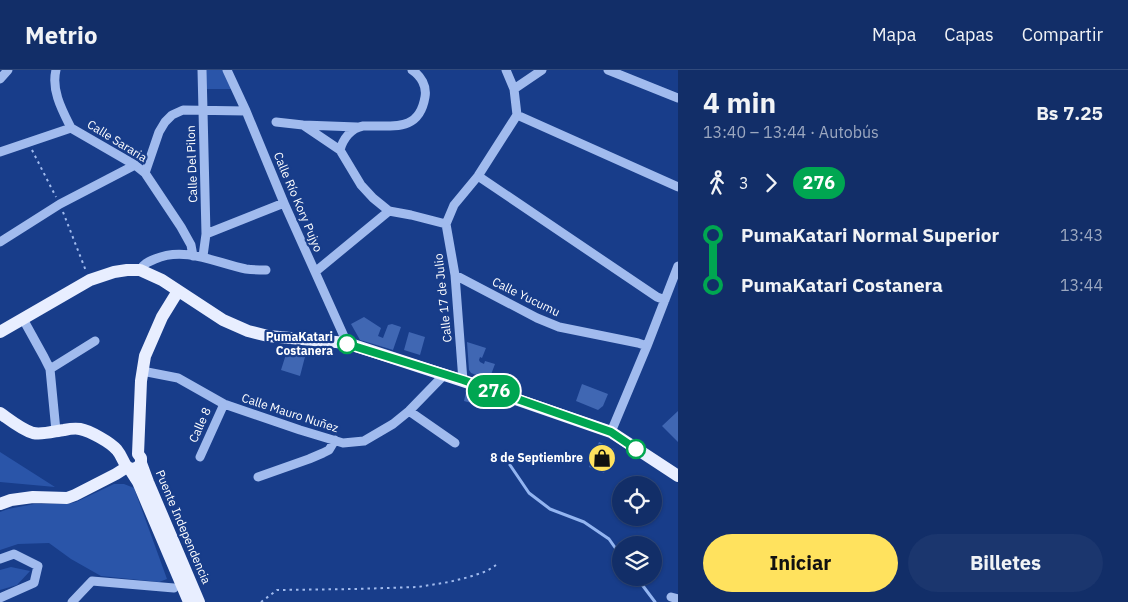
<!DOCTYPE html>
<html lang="es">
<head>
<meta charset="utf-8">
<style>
	:root { --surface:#122e68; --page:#1b366e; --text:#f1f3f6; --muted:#9ca8c0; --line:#314a7c; --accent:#ffe25e }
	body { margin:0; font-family:"IBM Plex Sans",sans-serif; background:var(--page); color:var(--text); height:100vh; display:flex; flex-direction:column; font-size:19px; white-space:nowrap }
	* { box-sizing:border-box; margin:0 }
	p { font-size:16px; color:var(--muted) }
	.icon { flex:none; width:28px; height:28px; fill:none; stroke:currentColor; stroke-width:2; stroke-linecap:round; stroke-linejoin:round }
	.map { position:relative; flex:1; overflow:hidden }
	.details { display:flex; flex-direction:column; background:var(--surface); width:450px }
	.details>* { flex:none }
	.badge { padding:0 10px; border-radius:16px; font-size:18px; line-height:32px }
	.buttons { position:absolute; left:612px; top:406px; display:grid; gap:10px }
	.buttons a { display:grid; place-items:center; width:50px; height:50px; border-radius:50%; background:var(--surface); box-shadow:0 1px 4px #0004,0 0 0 1px var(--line); font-size:25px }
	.map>.badge { position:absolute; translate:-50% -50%; box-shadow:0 0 0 2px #fff }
	.legs { display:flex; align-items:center; gap:8px; height:55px; padding:0 25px; font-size:16px }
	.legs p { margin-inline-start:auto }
	.overview { display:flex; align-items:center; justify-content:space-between; height:85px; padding:0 25px }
	h1 { font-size:28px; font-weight:700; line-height:38px }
	.cta { display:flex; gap:10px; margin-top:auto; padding:10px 25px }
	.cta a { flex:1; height:58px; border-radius:30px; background:var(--accent); color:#111; font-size:20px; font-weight:700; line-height:58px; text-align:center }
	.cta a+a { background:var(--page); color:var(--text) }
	ul { padding:0 25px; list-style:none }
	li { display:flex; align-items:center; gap:18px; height:50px; font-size:19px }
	li i { display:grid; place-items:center; width:8px; height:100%; margin:0 6px; background:currentColor }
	li i::after { content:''; width:12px; height:12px; margin:-6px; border:4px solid; border-radius:50%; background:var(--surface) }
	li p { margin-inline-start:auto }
	li:first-child i { background:linear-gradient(#0000 50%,currentColor 0) }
	li:last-child i { background:linear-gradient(currentColor 50%,#0000 0) }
	header { display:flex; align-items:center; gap:30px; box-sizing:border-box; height:70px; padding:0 25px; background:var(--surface); border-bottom:1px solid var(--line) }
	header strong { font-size:24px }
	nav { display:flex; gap:28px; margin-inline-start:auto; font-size:18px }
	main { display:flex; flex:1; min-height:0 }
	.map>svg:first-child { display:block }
	.green { fill:#2a55a9 }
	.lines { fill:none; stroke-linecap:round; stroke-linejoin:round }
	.stream { stroke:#93b5f1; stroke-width:3 }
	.building { fill:#4067b3 }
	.path { stroke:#a1bbee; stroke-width:2; stroke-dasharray:2.5 4; stroke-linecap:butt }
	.minor { stroke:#a1bbee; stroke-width:9 }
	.major { stroke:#e8eeff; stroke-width:12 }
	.line-1-casing { stroke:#fff; stroke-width:11 }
	.line-1 { stroke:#00a651; stroke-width:8 }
	.stop-1-dot { fill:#fff; stroke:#00a651; stroke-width:2.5 }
	.labels { text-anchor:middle; stroke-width:4.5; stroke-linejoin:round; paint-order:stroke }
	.street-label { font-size:12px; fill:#fff; stroke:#183d8a }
	.stop-label { font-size:12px; font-weight:bold; fill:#fff; stroke:#183d8a; text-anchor:end }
	.poi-label { font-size:12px; font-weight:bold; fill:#fff; stroke:#183d8a; text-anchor:end }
</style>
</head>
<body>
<header>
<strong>Metrio</strong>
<nav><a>Mapa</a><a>Capas</a><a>Compartir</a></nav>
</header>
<main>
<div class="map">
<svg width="678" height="532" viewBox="0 0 678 532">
	<rect width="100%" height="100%" fill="#183d8a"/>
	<path class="green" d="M205,0H228L231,19H207L205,15Z
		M0,382L55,417L0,412Z
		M114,414H124L134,418L167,509L159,512L101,506L71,489L49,473L18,474L0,480V442L8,439L34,434H68L76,432Z
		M11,497L30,501L17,515L0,520V500Z"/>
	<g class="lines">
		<path class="stream" d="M510,395L529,423L550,439L584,452L609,469L621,486
			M637,508L655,532"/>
	</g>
	<path class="building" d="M364,247L381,258L378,266L383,268L388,255L392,254L401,257L393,280L360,270L351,254Z
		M409,262L425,267L420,285L404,280Z
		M467,272L486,278L482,288L480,287L479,290L480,292L484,294L485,291L495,294L489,310L471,303L469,300Z
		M288,278L306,283L300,306L281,300Z
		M582,314L608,324L603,336L598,340L576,331Z
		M466,322L486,327L483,336L464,331Z
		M678,341V372L662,356Z
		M599,372L614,379L604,403L589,397Z"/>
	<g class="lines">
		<path class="path" d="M32,80L56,127
			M63,142L86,201
			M261,532L277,520L354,519L418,517L449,512L469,507L487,501L496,495"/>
		<path class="minor" d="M56,0C51,20 62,40 71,58
			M202,0L206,164L203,186
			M227,0L246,41L284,133L347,273
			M412,0C421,6 427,16 425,27C419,63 392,55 363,56C351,58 343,69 340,80L361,115L373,128L389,141L411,145L446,154
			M506,0L514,19L517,45
			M608,0L678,28
			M0,9L8,0
			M514,19L542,0
			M517,45L678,117
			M276,52L303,55L357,57
			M303,55L340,80
			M71,58L135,95L145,103L181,157L191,175L193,186
			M0,82L71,58
			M145,103L159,62L165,52L172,45L183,40L246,41
			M478,106L657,227L665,230
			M206,164L284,133
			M0,172L60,134L135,95
			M140,200C143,194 148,192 155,189C185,176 216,193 246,199C253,200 259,200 266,200
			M315,202L389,141
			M455,205L537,248L559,257L638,273L647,276
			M23,249L44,287L50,299L56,361
			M50,299L95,271
			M142,301L178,308L224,334L300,360L343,373L364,371L393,354L409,341L444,305
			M463,311L455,205L446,154L454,135L478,106L517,45
			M409,341L455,373
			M611,362L647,276L678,196
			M200,387L224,334
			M258,407L309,389L323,383L329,380L335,370
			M0,489L14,484L38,496L34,513L0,528
			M671,527L678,529
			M72,532L92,511L174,518"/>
		<path class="major" d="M178,221L162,247L145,286L141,311L138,384L141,388V393L148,412L199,532
			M0,262L90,210L114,202L127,200H140L162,210L223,250L248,261L268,266L347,273L463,311L611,362L678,406
			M0,343C10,350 22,360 33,363C43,365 55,361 64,360C69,359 75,358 80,359C90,361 110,372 117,380C122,386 123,392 127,397C132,400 138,399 141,393
			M129,398L138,412L189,532
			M0,434L11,430L33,427L67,428L75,425L116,404L127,397"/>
	</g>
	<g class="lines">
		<g class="line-1-casing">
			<path id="line-1" d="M347,274L463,310L611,362L636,379"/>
		</g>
		<use href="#line-1" class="line-1"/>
	</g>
	<defs>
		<g id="shop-disc" transform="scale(1.4375)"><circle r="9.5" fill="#ffe25e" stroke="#183d8a"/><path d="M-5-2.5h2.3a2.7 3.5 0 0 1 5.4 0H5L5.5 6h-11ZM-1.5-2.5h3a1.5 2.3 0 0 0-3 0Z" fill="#111"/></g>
	</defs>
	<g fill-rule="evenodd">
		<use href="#shop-disc" x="602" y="388"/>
	</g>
	<g class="stop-1-dot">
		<circle cx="347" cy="274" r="9"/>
		<circle cx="636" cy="379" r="9"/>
	</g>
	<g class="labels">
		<g class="street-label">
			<text transform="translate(117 71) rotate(32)" y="4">Calle Sararia</text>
			<text transform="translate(192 94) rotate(-92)" y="4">Calle Del Pilon</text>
			<text transform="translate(298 132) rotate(67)" y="4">Calle Río Kory Pujyo</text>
			<text transform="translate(526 227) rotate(26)" y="4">Calle Yucumu</text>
			<text transform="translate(443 228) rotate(-96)" y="4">Calle 17 de Julio</text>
			<text transform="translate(290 343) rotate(18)" y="4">Calle Mauro Nuñez</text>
			<text transform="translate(200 355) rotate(-66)" y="4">Calle 8</text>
			<text transform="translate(183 457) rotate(67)" y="4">Puente Independencia</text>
		</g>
		<g class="stop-label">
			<text x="333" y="271">PumaKatari<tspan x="333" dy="14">Costanera</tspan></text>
		</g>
		<g class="poi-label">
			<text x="583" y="392">8 de Septiembre</text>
		</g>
	</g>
</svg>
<div class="buttons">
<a><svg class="icon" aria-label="locate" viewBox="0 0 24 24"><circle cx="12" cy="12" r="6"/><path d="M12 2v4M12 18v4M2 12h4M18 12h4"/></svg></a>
<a><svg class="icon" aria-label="layers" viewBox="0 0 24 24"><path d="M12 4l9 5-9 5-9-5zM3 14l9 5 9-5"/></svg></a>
</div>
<b class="badge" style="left:494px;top:321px;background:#00a651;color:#fff">276</b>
</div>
<section class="details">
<div class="overview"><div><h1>4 min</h1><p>13:40 – 13:44 · Autobús</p></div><b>Bs 7.25</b></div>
<div class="legs"><svg class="icon" aria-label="walk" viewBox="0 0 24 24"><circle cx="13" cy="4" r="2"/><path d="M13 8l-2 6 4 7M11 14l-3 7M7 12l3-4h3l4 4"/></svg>3<svg class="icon" aria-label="forward" viewBox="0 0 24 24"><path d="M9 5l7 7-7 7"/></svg><b class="badge" style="background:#00a651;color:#fff">276</b></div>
<ul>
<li><i style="color:#00a651"></i><b>PumaKatari Normal Superior</b><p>13:43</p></li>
<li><i style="color:#00a651"></i><b>PumaKatari Costanera</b><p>13:44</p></li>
</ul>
<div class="cta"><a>Iniciar</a><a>Billetes</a></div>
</section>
</main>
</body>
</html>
